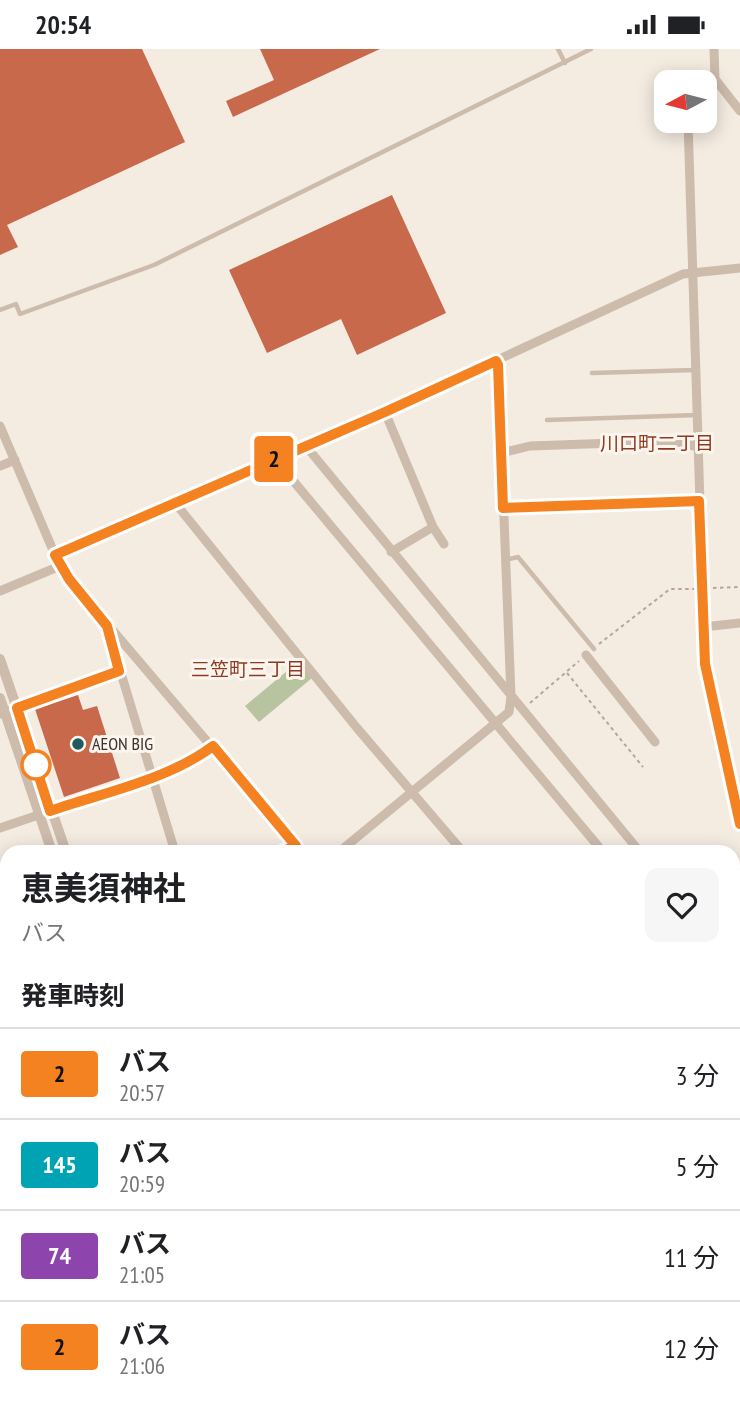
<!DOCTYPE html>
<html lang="ja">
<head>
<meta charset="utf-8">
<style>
	:root { --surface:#fff; --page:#f6f6f6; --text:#202124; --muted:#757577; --line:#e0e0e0 }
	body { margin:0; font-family:"PT Sans Narrow","Noto Sans JP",sans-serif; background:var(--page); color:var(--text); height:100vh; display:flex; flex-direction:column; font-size:26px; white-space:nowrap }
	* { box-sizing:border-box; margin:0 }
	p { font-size:23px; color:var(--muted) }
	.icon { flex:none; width:38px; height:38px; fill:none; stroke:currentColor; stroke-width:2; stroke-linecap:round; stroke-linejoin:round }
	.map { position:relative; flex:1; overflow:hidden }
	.drawer { position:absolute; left:0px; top:796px; width:740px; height:562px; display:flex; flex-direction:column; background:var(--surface); border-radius:21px 21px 0 0; box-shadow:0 4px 18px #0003 }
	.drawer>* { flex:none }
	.badge { padding:0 14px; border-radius:5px; font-size:24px; line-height:46px }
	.needle { width:46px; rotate:263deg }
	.fabs { position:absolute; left:654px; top:21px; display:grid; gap:14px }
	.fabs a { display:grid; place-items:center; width:63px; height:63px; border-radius:14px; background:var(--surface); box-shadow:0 4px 18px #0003; font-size:35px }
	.map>.badge { position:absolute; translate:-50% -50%; box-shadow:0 0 0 4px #fff }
	h2 { padding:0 21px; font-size:26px; line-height:63px }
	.round { display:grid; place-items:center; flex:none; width:74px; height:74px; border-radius:14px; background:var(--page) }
	.headline { display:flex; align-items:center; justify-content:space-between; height:119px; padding:0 21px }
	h1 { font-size:33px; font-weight:700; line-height:52px }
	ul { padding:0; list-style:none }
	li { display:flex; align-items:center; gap:21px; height:91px; padding:0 21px; border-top:2px solid var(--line) }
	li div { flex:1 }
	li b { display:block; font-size:26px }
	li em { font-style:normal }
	li .badge { min-width:77px; font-weight:700; text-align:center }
	.status { display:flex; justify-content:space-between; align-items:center; height:49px; padding:0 35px; background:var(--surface); direction:ltr }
	.status svg { height:19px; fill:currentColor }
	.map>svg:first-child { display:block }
	.green { fill:#b8c4a0 }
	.building { fill:#c8694b }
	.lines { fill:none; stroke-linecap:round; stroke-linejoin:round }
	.path { stroke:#b9a596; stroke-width:2; stroke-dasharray:3.5 3.5; stroke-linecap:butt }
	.service { stroke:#cdbbac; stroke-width:4.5 }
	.minor { stroke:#cdbbac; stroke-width:9 }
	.tertiary { stroke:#cdbbac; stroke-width:10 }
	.secondary { stroke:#a18a7d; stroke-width:12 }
	.line-casing { stroke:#fff; stroke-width:16 }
	.line { stroke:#f58220; stroke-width:10 }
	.poi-dot { fill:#1f5a5e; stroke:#fbf5ee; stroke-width:2.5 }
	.stop-dot { fill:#fff; stroke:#f58220; stroke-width:3.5 }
	.labels { text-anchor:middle; stroke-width:6; stroke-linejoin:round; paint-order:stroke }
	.poi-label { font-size:18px; fill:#3b302b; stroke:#fbf5ee; text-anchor:start }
	.neighbourhood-label { font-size:19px; fill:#8c3b22; stroke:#fbf5ee }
</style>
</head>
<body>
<div class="status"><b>20:54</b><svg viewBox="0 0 49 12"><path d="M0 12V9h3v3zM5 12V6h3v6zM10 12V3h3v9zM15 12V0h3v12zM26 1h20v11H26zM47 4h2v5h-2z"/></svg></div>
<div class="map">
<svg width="740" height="1357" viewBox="0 0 740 1357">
	<rect width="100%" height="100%" fill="#f4ebe1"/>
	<path class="green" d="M299,612L312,629L259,673L245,657Z"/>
	<path class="building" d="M0,0H142L185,93L7,176L18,198L0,206Z
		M260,0H380L233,68L226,52L274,31Z
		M392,146L446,264L357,306L341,270L267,304L229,221Z
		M78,646L83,661L97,657L120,729L64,748L35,660Z"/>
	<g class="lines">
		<path class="path" d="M713,539L740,538
			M599,595L670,540H694
			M567,624L643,718
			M530,654L579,612"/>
		<path class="service" d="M558,0L565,14
			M0,261L16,255L20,265L154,216L591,0
			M592,324L695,321
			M547,371L697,366
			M505,511L518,508L594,600
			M411,1357L428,1351"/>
		<path class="minor" d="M714,0L715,30L740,62
			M702,33L715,30
			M688,72L705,615L740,775
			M385,363L433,478L444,495
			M0,377L55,506L69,530L296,797L305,803
			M308,396L310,402L640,803
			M501,404L530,397L671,392L699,398
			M275,410L603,803
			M0,417L15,411
			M177,452L180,460L357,679L463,803
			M503,459L700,451
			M391,503L433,478
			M55,506L385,363L683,225L740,219
			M0,542L60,517
			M107,578L175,803
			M703,578L740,574
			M586,606L655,693
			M0,665L119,622
			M0,779L151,728L198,708L213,697
			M281,803L296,797
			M339,803L509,663L511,647L498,316L496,312
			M733,916L740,924
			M733,1044L740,1061
			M733,1279L740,1295
			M161,1351L167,1357
			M225,1351L226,1357
			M260,1351L261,1357
			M586,1351L588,1357
			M686,1351L687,1357"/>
		<path class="tertiary" d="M0,610L66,803
			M0,649L52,803
			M0,899L7,897
			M244,1351L245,1357"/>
		<path class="secondary" d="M733,1037L740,1036
			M733,1053L740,1051
			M0,1166L7,1167
			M0,1182L7,1184"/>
	</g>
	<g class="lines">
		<g class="line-casing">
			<path id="line" d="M281,803L296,797L213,697C170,730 102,744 50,762L17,659L119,622L107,577L69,530L55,506L385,363L496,312L498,316L503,459L699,452L705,615L740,775"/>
		</g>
		<use href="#line" class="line"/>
	</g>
	<circle class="poi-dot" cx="78" cy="695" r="7"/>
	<circle class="stop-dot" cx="36" cy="716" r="14"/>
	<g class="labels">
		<g class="poi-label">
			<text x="92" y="701">AEON BIG</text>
		</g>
		<g class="neighbourhood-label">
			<text x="657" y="401">川口町二丁目</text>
			<text x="248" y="627">三笠町三丁目</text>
		</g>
	</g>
</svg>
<div class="fabs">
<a><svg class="needle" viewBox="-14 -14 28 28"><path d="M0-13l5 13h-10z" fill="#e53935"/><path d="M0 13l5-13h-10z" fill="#757577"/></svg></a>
</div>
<b class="badge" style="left:274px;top:410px;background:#f58220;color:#111">2</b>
<section class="drawer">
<div class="headline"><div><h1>恵美須神社</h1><p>バス</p></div><a class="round"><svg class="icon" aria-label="heart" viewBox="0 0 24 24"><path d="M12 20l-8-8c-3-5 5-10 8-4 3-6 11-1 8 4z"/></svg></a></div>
<h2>発車時刻</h2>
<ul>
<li><span class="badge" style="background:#f58220;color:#111">2</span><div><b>バス</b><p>20:57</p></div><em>3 分</em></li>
<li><span class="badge" style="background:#00a3b4;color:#fff">145</span><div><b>バス</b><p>20:59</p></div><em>5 分</em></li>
<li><span class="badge" style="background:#8e44ad;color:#fff">74</span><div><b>バス</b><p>21:05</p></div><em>11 分</em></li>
<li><span class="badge" style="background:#f58220;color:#111">2</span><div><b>バス</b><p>21:06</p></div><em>12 分</em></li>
</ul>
</section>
</div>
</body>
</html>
